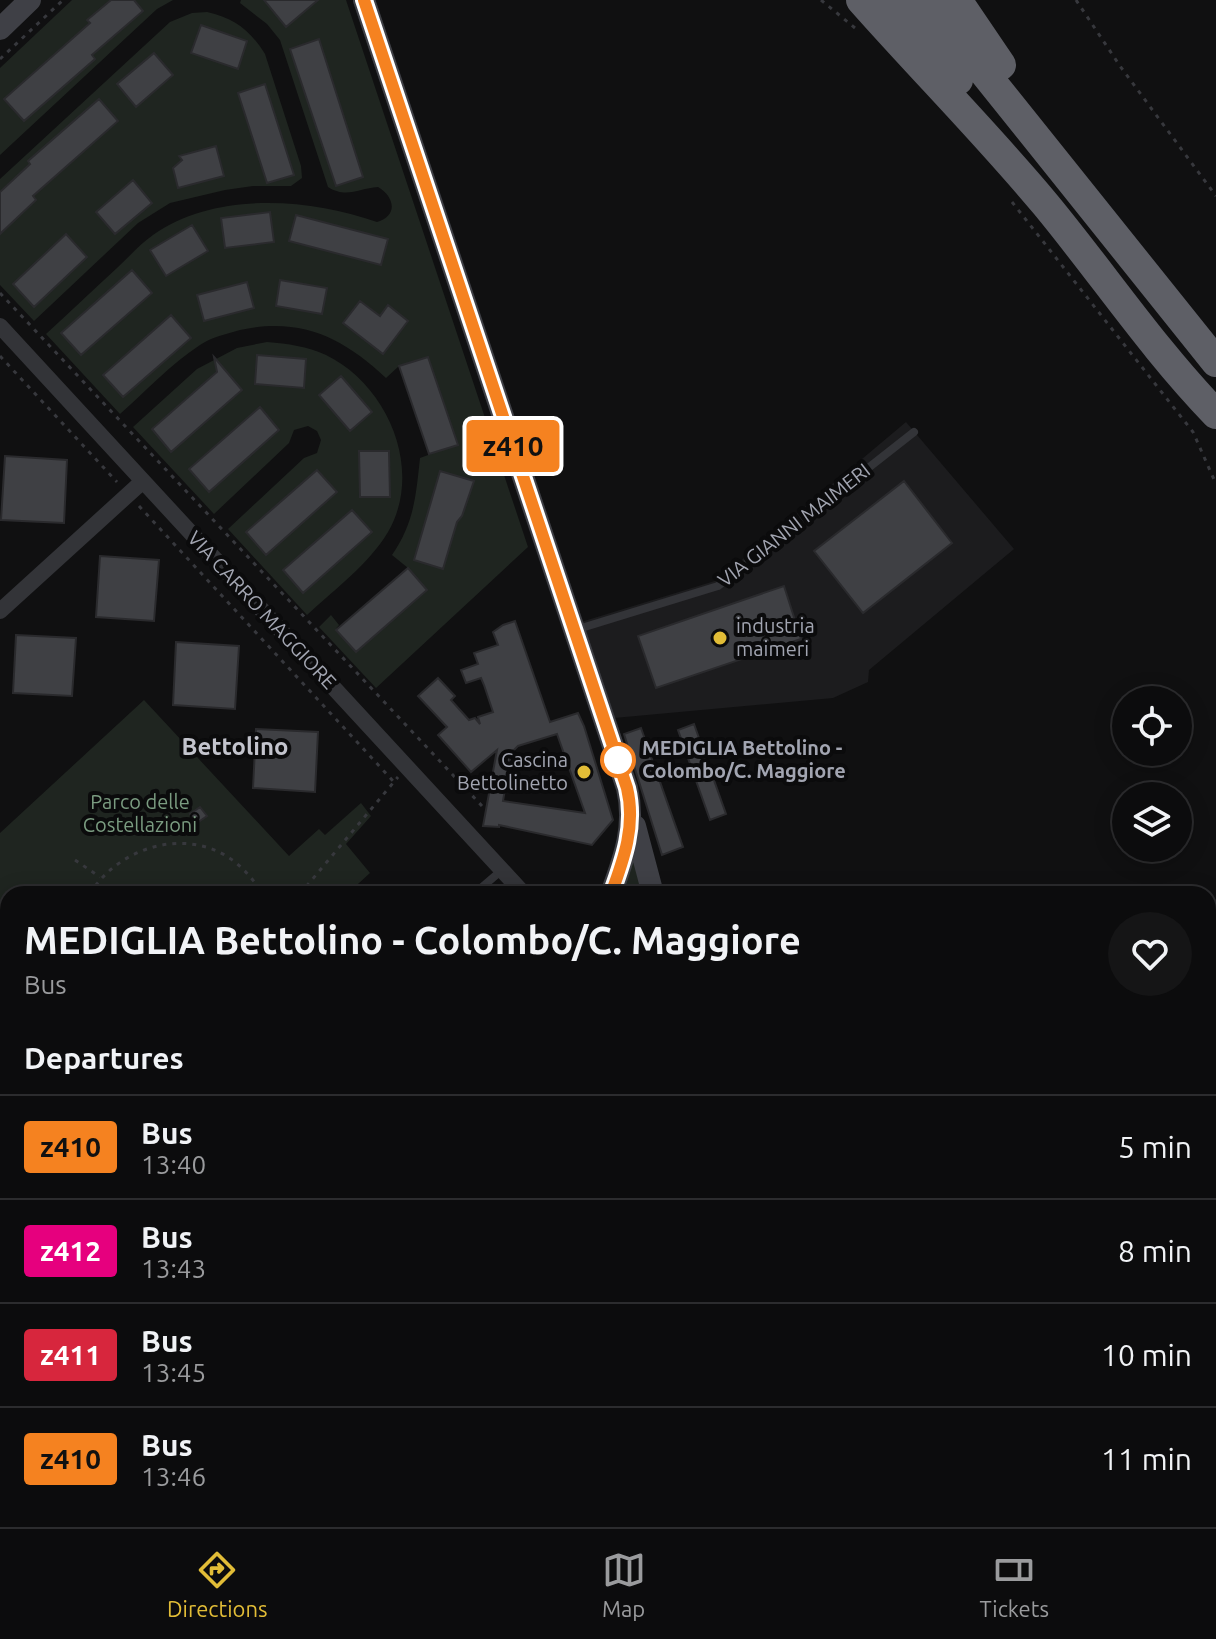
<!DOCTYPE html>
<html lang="en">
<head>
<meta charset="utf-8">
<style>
	:root { --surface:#0c0c0d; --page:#151516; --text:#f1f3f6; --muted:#9a9b9d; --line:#2c2c2e; --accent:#e2bd37 }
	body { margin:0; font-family:Ubuntu,sans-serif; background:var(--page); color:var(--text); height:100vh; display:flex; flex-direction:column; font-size:30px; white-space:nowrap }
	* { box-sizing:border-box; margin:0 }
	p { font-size:26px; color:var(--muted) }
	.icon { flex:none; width:44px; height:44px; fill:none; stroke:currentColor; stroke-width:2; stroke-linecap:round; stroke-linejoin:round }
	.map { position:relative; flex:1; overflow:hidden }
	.drawer { position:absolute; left:0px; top:886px; width:1216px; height:642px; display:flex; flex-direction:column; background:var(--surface); border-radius:24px 24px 0 0; box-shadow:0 4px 20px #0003,0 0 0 2px var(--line) }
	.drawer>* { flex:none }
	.badge { padding:0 16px; border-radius:6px; font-size:28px; line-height:52px }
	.fabs { position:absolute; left:1112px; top:686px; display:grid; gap:16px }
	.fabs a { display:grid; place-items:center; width:80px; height:80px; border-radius:50%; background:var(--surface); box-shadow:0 4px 20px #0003,0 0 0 2px var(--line); font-size:40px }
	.map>.badge { position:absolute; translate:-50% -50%; box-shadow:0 0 0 4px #fff }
	h2 { padding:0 24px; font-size:30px; line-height:72px }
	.round { display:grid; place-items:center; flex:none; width:84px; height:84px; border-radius:42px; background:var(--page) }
	.summary { display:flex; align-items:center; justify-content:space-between; height:136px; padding:0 24px }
	h1 { font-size:38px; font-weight:700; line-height:60px }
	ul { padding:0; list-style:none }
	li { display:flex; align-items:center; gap:24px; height:104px; padding:0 24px; border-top:2px solid var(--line) }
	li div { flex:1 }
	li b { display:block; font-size:30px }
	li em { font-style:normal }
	li .badge { min-width:88px; font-weight:700; text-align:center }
	.menu { display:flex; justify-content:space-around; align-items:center; height:112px; border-top:2px solid var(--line); background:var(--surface); font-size:22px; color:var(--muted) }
	.menu a { display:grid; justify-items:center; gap:4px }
	.menu .current { color:var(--accent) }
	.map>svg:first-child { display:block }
	.built { fill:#1c1c1e }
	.green { fill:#1f2520 }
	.building { fill:#3f4044; stroke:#2a2a2d; stroke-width:2; fill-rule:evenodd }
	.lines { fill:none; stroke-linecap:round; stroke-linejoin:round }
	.path { stroke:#37383d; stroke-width:3; stroke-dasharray:4 6; stroke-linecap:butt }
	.lane { stroke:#333438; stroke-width:8 }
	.street { stroke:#333438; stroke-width:16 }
	.secondary { stroke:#3f4046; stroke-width:22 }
	.highway { stroke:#5e5f66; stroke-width:30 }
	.line-casing { stroke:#fff; stroke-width:18 }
	.line { stroke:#f58220; stroke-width:12 }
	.poi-dot { fill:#e2bd37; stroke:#0b0b0c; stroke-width:3 }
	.stop-dot { fill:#fff; stroke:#f58220; stroke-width:4 }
	.labels { text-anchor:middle; stroke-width:8; stroke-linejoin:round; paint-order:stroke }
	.street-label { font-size:20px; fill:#a2a5b1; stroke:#0b0b0c }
	.poi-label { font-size:20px; fill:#a2a5b1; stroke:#0b0b0c; text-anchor:start }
	.stop-label { font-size:20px; font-weight:bold; fill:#a2a5b1; stroke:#0b0b0c; text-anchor:start }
	.park-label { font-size:20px; fill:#7a9b80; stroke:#0b0b0c }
	.quarter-label { font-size:24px; font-weight:bold; fill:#c3c4cd; stroke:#0b0b0c }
</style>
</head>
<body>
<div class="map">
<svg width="1216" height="1527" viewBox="0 0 1216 1527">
	<rect width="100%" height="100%" fill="#101011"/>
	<path class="built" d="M906,422L1014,549L869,670L868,682L833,698L614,718L581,622L718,580Z"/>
	<path class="green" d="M72,0H173L157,9L0,155V68Z
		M241,0H346L528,547L376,688L319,627L331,615L339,625L336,629L356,652L427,590L408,568L392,555C414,523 416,496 420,458L458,444L428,357L399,366L386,378C342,337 301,317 240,330C226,334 212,337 200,345C171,364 146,391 120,414L46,334C70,312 93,290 117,268C129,257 140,244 153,235C215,191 309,198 377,222C398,216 395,197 378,187C359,188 347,199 328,187L280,40L267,24L240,3Z
		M207,12C234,18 250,30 265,54L301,166L302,178L291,186H253L225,190L170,203L138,223L34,321L0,285V179L170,22L192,13Z
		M267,342C288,344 307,346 326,355C388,385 424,470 388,532C369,564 335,589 307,615L228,529L304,458L317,453L321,440L317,431L308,426L294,430L289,443L214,514L133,427L197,369L237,348Z
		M144,700L289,856L319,829L325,835L361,803L371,816L346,844L370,873L347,894H8V921L0,912V833Z
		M631,846L644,894H620Z
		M8,983V1043L0,1033V990Z
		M438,1520H630L647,1527H454Z"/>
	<path class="building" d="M111,0H134L143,11L92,55L95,59L24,121L4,99L90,23L87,20Z
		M264,0H318L286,27Z
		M201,25L247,41L238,69L191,53Z
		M319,39L363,177L336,186L290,49Z
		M154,53L173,75L136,107L117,84Z
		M265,84L294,175L267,183L238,93Z
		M99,99L118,121L33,196L36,200L0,234V192L30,164L28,161Z
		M216,146L224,176L178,188L173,168L182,160L179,156Z
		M133,180L152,203L115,234L96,212Z
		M270,212L274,242L225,248L221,218Z
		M296,215L388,239L381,265L289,241Z
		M192,225L208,251L166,276L150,250Z
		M66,234L87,257L34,307L13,284Z
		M132,270L152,293L81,355L61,333Z
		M280,280L327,288L322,314L276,306Z
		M247,282L254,308L204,321L197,295Z
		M360,301L380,316L388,305L408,321L383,354L343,323Z
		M171,315L191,338L123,397L103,375Z
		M257,355L306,359L304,388L255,384Z
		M214,357L242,390L171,452L152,429L217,372Z
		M428,357L458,445L429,454L399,366Z
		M341,376L372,412L350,431L319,395Z
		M260,407L279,430L209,492L189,469Z
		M359,451H389L390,497H360Z
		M5,456L67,460L64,523L1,520Z
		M317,470L337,492L266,555L246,532Z
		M440,471L474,481L462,516L457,522L443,569L414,560Z
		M904,481L952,543L863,613L814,551Z
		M352,510L372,532L303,593L283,570Z
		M100,556L159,560L154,621L96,617Z
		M408,568L427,590L356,652L336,630Z
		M784,586L801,639L656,688L638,636Z
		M515,621L550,722L578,713L584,726L613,820L592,845L499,825V827L483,826L497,750L471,772L438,735L447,727L418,696L438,678L455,696L451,700L469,720L475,718L480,724L478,717L493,712L484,685L481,678L466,683L461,670L478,664L474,653L498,645L493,632L503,625ZM557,734L585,813L503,801L511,753L518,746Z
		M16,635L76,638L72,696L13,693Z
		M176,642L239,646L235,709L173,705Z
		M694,724L726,814L710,820L678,730Z
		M641,728L683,847L662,855L624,734Z
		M256,729L318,732L315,792L253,788Z
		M200,807L207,816L197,823L190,814Z"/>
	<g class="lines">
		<path class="path" d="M821,0L855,28
			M1076,0L1120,66L1216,196
			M0,59L63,0
			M1012,202L1193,432L1216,484
			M0,293L482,806
			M0,356L117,482
			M139,506L394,782
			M75,860L100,877
			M90,894C118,847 188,825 235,862C246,871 255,882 263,894
			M300,894L398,777
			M0,1051L8,1059
			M0,1138L8,1146
			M438,1520L454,1527
			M832,1520L835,1527
			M337,1527L339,1520"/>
		<path class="lane" d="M575,630L718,586L914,432
			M474,894L502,870"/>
		<path class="street" d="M0,326L524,894
			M0,611L143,481
			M0,1081L8,1086
			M0,1102L8,1111
			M372,1520L376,1527
			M630,1520L647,1527
			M555,1527L558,1520"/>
		<path class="secondary" d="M364,0L627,788C636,827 624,858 611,894
			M0,29L30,0
			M635,826L653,894
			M866,1520L868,1527"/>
		<path class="highway" d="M861,0C922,69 987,134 1046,205C1103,274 1153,349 1216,414
			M894,0L958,80
			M926,0L1216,362
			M957,0L1001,65"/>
	</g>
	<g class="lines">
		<g class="line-casing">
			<path id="line" d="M364,0L627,788C636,825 624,859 611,894"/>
		</g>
		<use href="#line" class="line"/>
	</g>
	<g class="poi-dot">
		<circle cx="720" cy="638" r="8"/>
		<circle cx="584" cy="772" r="8"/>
	</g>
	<circle class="stop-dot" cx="618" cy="760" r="16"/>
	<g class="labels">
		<g class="street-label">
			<text transform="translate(794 525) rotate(-38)" y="7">VIA GIANNI MAIMERI</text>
			<text transform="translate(262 610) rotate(47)" y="7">VIA CARRO MAGGIORE</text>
		</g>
		<g class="poi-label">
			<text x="736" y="633">industria<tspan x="736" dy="23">maimeri</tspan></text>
			<text x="568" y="767" text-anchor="end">Cascina<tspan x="568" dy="23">Bettolinetto</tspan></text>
		</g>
		<g class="stop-label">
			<text x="642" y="755">MEDIGLIA Bettolino -<tspan x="642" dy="23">Colombo/C. Maggiore</tspan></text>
		</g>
		<g class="park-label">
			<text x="140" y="809">Parco delle<tspan x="140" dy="23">Costellazioni</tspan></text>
		</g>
		<g class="quarter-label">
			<text x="235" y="755">Bettolino</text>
		</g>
	</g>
</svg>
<div class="fabs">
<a><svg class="icon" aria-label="locate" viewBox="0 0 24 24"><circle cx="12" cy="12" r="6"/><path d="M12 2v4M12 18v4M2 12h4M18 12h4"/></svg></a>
<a><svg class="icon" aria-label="layers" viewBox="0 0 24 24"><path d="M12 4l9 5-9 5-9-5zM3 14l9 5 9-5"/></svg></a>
</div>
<b class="badge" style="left:513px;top:446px;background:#f58220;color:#111">z410</b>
<section class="drawer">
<div class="summary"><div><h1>MEDIGLIA Bettolino - Colombo/C. Maggiore</h1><p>Bus</p></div><a class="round"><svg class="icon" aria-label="heart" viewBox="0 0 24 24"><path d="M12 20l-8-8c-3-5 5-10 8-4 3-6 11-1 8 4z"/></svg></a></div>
<h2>Departures</h2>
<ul>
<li><span class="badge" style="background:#f58220;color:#111">z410</span><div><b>Bus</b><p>13:40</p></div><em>5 min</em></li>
<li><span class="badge" style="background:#e6007e;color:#fff">z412</span><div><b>Bus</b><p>13:43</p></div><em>8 min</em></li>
<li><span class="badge" style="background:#d7263d;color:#fff">z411</span><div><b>Bus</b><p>13:45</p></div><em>10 min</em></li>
<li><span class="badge" style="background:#f58220;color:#111">z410</span><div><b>Bus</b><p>13:46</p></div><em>11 min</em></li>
</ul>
</section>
</div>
<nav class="menu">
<a class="current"><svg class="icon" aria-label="directions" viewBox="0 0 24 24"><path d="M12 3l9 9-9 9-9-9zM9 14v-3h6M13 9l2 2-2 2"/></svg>Directions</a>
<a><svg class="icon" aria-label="map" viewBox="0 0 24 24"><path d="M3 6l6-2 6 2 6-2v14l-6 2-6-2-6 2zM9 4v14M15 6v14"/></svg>Map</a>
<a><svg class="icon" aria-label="tickets" viewBox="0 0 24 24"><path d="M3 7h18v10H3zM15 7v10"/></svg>Tickets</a>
</nav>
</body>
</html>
